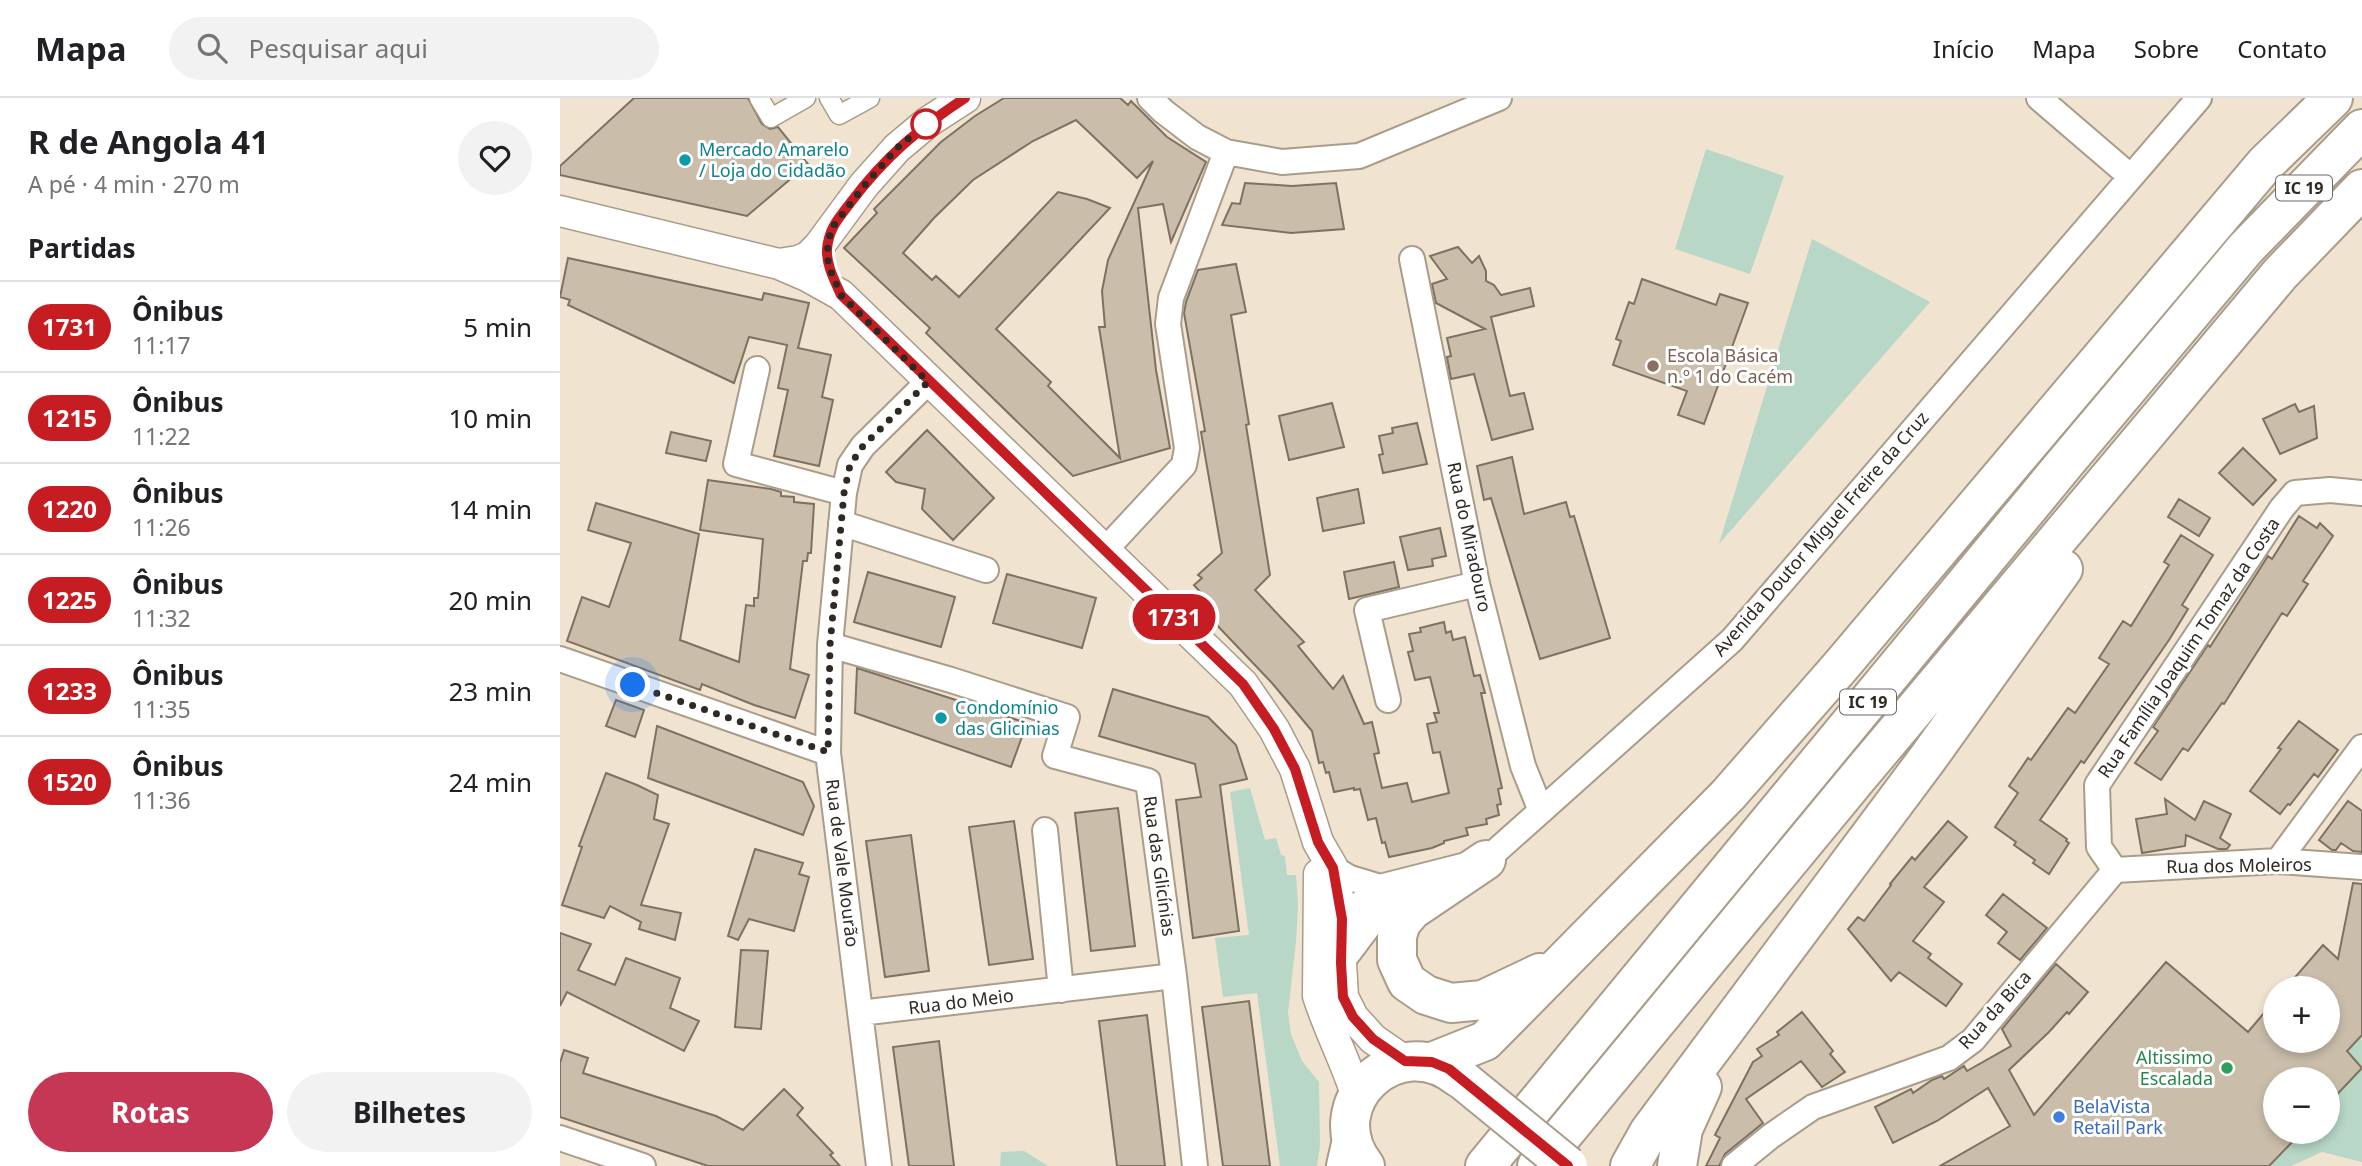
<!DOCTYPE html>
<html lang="pt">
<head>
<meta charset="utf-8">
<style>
	:root { --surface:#fff; --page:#f2f2f2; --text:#202124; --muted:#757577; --line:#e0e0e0; --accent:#c63655 }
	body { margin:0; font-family:"Noto Sans",sans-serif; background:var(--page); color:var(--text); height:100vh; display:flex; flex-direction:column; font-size:26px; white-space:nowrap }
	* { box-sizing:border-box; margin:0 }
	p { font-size:23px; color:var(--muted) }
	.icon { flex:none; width:38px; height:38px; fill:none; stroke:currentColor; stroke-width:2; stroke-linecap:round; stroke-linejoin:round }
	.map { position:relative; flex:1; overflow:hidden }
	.details { display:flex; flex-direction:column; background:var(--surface); width:560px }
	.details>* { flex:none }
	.badge { padding:0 14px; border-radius:23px; font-size:24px; line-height:46px }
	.buttons { position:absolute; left:1703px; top:878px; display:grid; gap:14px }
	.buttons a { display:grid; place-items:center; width:77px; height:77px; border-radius:50%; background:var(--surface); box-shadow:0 4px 10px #0003; font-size:35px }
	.you { position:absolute; width:35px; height:35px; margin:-18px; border:5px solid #fff; border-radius:50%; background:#1a73e8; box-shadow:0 0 0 10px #1a73e833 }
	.map>.badge { position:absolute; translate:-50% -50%; box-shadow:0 0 0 4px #fff }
	h2 { padding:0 28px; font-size:26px; line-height:63px }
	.round { display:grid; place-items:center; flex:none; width:74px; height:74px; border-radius:37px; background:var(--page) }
	.summary { display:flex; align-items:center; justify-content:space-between; height:119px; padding:0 28px }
	h1 { font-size:33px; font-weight:700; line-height:52px }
	.primary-button { display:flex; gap:14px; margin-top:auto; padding:14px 28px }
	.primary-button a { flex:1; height:80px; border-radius:42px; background:var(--accent); color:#fff; font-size:28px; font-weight:700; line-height:80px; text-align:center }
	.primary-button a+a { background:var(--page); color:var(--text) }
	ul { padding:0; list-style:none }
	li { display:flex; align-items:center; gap:21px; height:91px; padding:0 28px; border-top:2px solid var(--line) }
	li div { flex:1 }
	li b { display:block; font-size:26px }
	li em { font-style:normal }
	li .badge { min-width:77px; font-weight:700; text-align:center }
	header { display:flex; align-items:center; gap:42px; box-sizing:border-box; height:98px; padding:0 35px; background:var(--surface); border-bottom:2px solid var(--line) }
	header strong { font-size:33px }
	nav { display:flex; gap:38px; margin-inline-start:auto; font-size:24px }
	.search { width:490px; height:63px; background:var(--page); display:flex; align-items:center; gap:18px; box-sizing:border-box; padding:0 24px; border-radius:38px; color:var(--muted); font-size:26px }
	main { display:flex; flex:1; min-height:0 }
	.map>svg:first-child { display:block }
	.green { fill:#b8d7c7 }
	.building { fill:#cabeab; stroke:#7d7261; stroke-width:2; fill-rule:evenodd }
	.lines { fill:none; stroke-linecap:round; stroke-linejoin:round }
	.pedestrian-casing { stroke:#a99d8a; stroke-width:21 }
	.minor-casing { stroke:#a99d8a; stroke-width:28 }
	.tertiary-casing { stroke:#a99d8a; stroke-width:33 }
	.primary-casing { stroke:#a99d8a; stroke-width:42 }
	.trunk-casing { stroke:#a99d8a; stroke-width:42 }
	.pedestrian { stroke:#fff; stroke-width:18 }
	.minor { stroke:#fff; stroke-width:24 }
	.tertiary { stroke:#fff; stroke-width:30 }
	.primary { stroke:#fff; stroke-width:38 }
	.trunk { stroke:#fff; stroke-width:38 }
	.primary-bridge-casing { stroke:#a99d8a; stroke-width:42; stroke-linecap:butt }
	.primary-bridge { stroke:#fff; stroke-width:38 }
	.line-casing { stroke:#fff; stroke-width:16 }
	.line { stroke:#c61d23; stroke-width:10 }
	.walk { stroke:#2e2922; stroke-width:7; stroke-dasharray:0 12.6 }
	.stop-dot { fill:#fff; stroke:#c61d23; stroke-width:3.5 }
	.culture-dot { fill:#0f9aa8; stroke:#fff; stroke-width:2.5 }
	.education-dot { fill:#8d6e63; stroke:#fff; stroke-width:2.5 }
	.leisure-dot { fill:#2e9e5b; stroke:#fff; stroke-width:2.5 }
	.shop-dot { fill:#3f7fe0; stroke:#fff; stroke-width:2.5 }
	.labels { text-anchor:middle; stroke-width:6; stroke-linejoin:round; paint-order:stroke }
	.shield { fill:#fff; stroke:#6d6964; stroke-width:2 }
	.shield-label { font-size:16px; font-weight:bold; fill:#2e2922 }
	.culture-label { font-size:18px; fill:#0d838f; stroke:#fff; text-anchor:start }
	.education-label { font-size:18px; fill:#785e54; stroke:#fff; text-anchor:start }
	.street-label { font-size:18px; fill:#2e2922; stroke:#fff }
	.leisure-label { font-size:18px; fill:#27864d; stroke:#fff; text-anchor:end }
	.shop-label { font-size:18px; fill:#366cbe; stroke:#fff; text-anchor:start }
</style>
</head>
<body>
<header>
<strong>Mapa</strong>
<div class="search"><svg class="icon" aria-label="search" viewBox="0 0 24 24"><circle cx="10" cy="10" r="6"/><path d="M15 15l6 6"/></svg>Pesquisar aqui</div>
<nav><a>Início</a><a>Mapa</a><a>Sobre</a><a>Contato</a></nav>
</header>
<main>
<section class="details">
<div class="summary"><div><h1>R de Angola 41</h1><p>A pé · 4 min · 270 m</p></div><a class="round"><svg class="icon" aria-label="heart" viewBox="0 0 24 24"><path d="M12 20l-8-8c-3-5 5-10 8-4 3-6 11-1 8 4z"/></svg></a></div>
<h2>Partidas</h2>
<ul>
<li><span class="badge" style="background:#c61d23;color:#fff">1731</span><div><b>Ônibus</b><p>11:17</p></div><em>5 min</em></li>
<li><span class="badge" style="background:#c61d23;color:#fff">1215</span><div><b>Ônibus</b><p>11:22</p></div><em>10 min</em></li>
<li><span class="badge" style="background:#c61d23;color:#fff">1220</span><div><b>Ônibus</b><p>11:26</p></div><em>14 min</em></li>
<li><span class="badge" style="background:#c61d23;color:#fff">1225</span><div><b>Ônibus</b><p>11:32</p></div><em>20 min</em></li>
<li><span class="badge" style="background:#c61d23;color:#fff">1233</span><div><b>Ônibus</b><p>11:35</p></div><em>23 min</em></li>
<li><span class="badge" style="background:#c61d23;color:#fff">1520</span><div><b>Ônibus</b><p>11:36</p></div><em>24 min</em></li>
</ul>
<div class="primary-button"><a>Rotas</a><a>Bilhetes</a></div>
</section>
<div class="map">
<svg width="1802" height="1068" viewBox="0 0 1802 1068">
	<rect width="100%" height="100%" fill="#f0e3d0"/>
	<path class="green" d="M1146,51L1224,78L1190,176L1115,151Z
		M1252,141L1370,204L1159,446Z
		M690,690L705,742L716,740L721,757L725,758L727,777H736L738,808L736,843L728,915L731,936L742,963L759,984L760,1048L757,1068H720L697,895L663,899L655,840L689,837L670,694Z
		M1802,895V1064L1762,1054L1731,1068H1667L1715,1034H1768V982Z
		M464,1053L488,1068H440L441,1054Z"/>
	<path class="building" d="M74,0H188L202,26L210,31L218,29L248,66L187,118L0,77V68Z
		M444,0H560L568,7L571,3L607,39L646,64L611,144L603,106L578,110L596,272L610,350L513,378L366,235L370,230L284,150L317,115L314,111L381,44L415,18ZM516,22L577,80L593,63L548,162L542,193L545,229H539L560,360L488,288L491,284L436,231L550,110L527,101L498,94L399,199L376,178L372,182L343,155L374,120L413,82L473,43Z
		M685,85L732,88L776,85L784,131L731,135L662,127L672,105L680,106Z
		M898,149L912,165L919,158L926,173V183L934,187L941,197L970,190L974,208L931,219L950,298L964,295L973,331L932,342L914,276L891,281L887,259L891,258L887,240L925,231L876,205L872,186L887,181L870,158Z
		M8,160L202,202L204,195L249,205L238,250L271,257L262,299L273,302L259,368L214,358L228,292L218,290L227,247L189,239L174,285L8,207L10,202L0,199Z
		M676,166L686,214L671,217L689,326L686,327L710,477L695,492L744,544L738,548L773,591L783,578L804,626L812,624L819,655L814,656L822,690L847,685L852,704L889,695L880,654L873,655L867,626L877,624L874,615H879L870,579L855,582L848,554L853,553L849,536L861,534L860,530L884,524L886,535L891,533L893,542L905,539L914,578L920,577L925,595H921L942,690L938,691L941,706L937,707L939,717L926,721L927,726L906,730L908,737L884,743V745L872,750L829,759L825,744L822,745L816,720L808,722L800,691L794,692V690L774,694L769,674L766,675L763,664L759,665L752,633L712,585L633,502L641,495L634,487L642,480L638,477L662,455L641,334L645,333L624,215L626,204L638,172Z
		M1082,181L1156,207L1160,196L1188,205L1144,326L1118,317L1127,293L1053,267L1061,243L1056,241L1069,204L1074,206Z
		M772,305L784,349L729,362L719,318Z
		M1735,306L1739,314L1754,308L1757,340L1720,356L1703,321Z
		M857,325L867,366L823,375L819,357L823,356L819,338L833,335L832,330Z
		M367,332L434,400L393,442L362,411L365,391L336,384L326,374Z
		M111,334L151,343L146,363L106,355Z
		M1683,350L1716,382L1693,407L1659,375Z
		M952,359L964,416L1006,404L1010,419L1014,418L1050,540L980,561L931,400L924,402L917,368Z
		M148,382L211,391L221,394V398L234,399V404L254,406L251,455H248L247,463H243L230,571L249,577L235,620L194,607L142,586L140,592L7,543L22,499L49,509L71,445L28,432L36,405L139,436L120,542L179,564L186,507L194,508V500H198L203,441L140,432Z
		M798,391L804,425L763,433L757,400Z
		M1619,401L1650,420L1639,438L1608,419Z
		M1739,418L1757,430L1760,425L1773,438L1743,483L1748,486L1727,518L1722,515L1664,606L1662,605L1628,653L1623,650L1601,682L1575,665L1598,633L1593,629L1648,547L1650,549L1708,458L1712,461Z
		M880,430L886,458L872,461L873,468L848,472L840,439Z
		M1621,437L1653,457L1622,507L1628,511L1609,542L1524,665L1521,663L1480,722L1507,741L1506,743L1509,745L1489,776L1473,765L1475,762L1454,747L1456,744L1435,729L1458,695L1449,688L1468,660L1471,662L1508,610L1515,615L1549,566L1539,560L1563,523L1571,528L1609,467L1604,464Z
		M834,464L839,489L789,501L784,474Z
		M308,474L395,499L381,549L294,524Z
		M447,476L536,500L522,550L433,525Z
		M297,570L467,625L451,669L295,615Z
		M553,591L648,619L676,647L687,681L660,687L679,833L633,840L616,702L641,699L635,666L539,638Z
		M56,602L84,612L75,639L46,628Z
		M1739,623L1778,652L1758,679L1754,676L1730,707L1728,706L1720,716L1690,693L1721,651L1718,650Z
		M97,628L243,684L254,708L243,737L88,680Z
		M46,675L77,687L98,697L94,721L109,726L81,807L121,815L115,842L79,831L81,824L50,808L44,820L2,807L22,749L19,748Z
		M1605,701L1635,722L1644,703L1671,716L1660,740L1670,747L1667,751H1658L1626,737L1625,748L1582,755L1576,721L1607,716Z
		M1788,703L1802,713V754L1793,753L1781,745L1776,752H1772L1759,742Z
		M558,710L575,848L531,853L515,715Z
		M454,723L473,861L429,867L409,729Z
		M1388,723L1407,739L1364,789L1384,804L1353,843L1371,856L1368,860L1402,886L1386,908L1339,874L1331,883L1288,831L1298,819L1304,823L1331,787L1330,786L1352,759L1355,762Z
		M351,737L369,873L325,879L306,743Z
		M195,751L243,765L239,776L249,779L234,833L189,821L178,842L168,838Z
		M1793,785L1802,786V937L1787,953L1802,970L1768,1006V982H1715V1034H1742L1709,1068H1380L1450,1028L1428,990L1377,1023L1333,1045L1315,1009L1351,991L1353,995L1372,982L1382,978L1384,981L1404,968L1407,973L1451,948L1442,931L1496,866L1528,894L1509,916L1507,914L1489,934L1449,972L1474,1017L1606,864L1688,934L1715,902V943H1768V891H1725L1763,847L1778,861Z
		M1443,796L1487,830L1460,862L1438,845L1447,834L1426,817Z
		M0,835L31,846L18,872L55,887L66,860L120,880L110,910L139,923L124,953L7,894L0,908Z
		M181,852L208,853L201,931L175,929Z
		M689,903L710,1068H663L642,909Z
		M1242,914L1273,953L1270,956L1285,974L1262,989L1241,963L1186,1001L1203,1025L1165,1056L1159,1068H1146L1160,1040L1155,1037L1193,964L1202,958L1197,951L1219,937L1217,934Z
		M587,917L605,1068H557L539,923Z
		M379,943L394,1068H349L333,949Z
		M4,952L28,960L23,975L156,1018L183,1032L224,991L243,1010L237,1017L273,1055L270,1057L280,1068H148L0,1019V965Z"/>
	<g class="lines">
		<g class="pedestrian-casing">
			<path id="pedestrian" d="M199,0L211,20L246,0
				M269,0L279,17L310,0"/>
		</g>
		<g class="minor-casing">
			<path id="minor" d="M590,0L603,13L637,39L666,54L722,64L799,58L939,0
				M1479,0L1571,79
				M852,161L917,486L963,668L981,713
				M197,271L176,366L284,395
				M281,425L426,472
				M545,452L624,367L627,350L608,226L611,200L666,54
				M270,547L391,582L507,619L495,658L588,683L614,878L635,1068
				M0,561L268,655
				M828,602L807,512L917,486
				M485,732L501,892
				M1718,763L1802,649
				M773,770L790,780L820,789L926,762L981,713L1172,542L1639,0
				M1555,772L1539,749L1537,687L1722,410L1735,395L1770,392L1802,395
				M1555,772L1718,763L1802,769
				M772,833L782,821L820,789
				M781,865L824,808L864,792
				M300,915L614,878
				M0,1040L83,1068
				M319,1068L268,655L270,547L284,395L290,367L303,348L368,284
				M1174,1068L1211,1038L1253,1009L1389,960L1413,942L1555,772"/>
		</g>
		<g class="tertiary-casing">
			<path id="tertiary" d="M0,113L219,166L247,178L281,197L683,586L714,631L735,671L758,744L773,770L782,821L781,865L783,899L793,919L813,941L845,963
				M219,166L238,163L248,159L259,148L304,87L337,50L368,24L405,0
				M759,776L758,898C769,932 786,964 797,999"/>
		</g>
		<g class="primary-casing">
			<path id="primary" d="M805,1068C756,1006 838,929 899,980"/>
		</g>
		<g class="trunk-casing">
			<path id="trunk" d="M926,762L852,812L841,825L837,838V862L847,884L866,897L891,905L923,902L980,875
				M872,964L925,943L1168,697L1280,569L1705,66L1773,0
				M786,1068L792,1042
				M925,1068L1506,364L1686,150L1802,31
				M977,1068L1299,678L1720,176L1802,91
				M1070,1068L1089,1034L1368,660L1503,471
				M1117,1068L1123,1031L1142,989"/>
		</g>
		<use href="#pedestrian" class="pedestrian"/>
		<use href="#minor" class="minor"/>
		<use href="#tertiary" class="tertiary"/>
		<use href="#primary" class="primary"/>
		<use href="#trunk" class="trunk"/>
		<g class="primary-bridge-casing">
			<path id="primary-bridge" d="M904,983L1008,1068"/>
		</g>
		<use href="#primary-bridge" class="primary-bridge"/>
	</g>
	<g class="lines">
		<g class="line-casing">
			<path id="line" d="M405,0C359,30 324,60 291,104C278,121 269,130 267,151C266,167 275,183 281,197L683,586L714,631L735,671L758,744L773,770L782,821L781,865L783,899L793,919L813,941L845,963L872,964L889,971L1008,1068"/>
		</g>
		<use href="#line" class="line"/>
		<path class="walk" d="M73,587L268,654L270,547L284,395L290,367L303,348L368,284L281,197L269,169L267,154L271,131L304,88L337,50L366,26"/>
	</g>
	<circle class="stop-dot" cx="366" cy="26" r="14"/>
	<g class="culture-dot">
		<circle cx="125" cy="62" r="7"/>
		<circle cx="381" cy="620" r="7"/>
	</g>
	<circle class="education-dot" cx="1093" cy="268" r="7"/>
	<circle class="leisure-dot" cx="1667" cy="970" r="7"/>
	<circle class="shop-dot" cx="1499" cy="1019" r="7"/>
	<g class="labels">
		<g class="shield">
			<rect x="1716" y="77.5" width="56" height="25" rx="5"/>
			<rect x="1280" y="591.5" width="56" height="25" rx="5"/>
		</g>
		<g class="shield-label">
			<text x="1744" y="96">IC 19</text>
			<text x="1308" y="610">IC 19</text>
		</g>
		<g class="culture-label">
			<text x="139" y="58">Mercado Amarelo<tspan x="139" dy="21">/ Loja do Cidadão</tspan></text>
			<text x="395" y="616">Condomínio<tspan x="395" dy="21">das Glicinias</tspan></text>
		</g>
		<g class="education-label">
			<text x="1107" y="264">Escola Básica<tspan x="1107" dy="21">n.º 1 do Cacém</tspan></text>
		</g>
		<g class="street-label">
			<text transform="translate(1261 436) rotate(-49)" y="6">Avenida Doutor Miguel Freire da Cruz</text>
			<text transform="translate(909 439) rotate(78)" y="6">Rua do Miradouro</text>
			<text transform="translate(1629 550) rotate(-56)" y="6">Rua Família Joaquim Tomaz da Costa</text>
			<text transform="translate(282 765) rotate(83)" y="6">Rua de Vale Mourão</text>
			<text transform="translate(599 768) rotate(82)" y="6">Rua das Glicínias</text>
			<text transform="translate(1679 768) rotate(-1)" y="6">Rua dos Moleiros</text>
			<text transform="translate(401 904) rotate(-7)" y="6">Rua do Meio</text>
			<text transform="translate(1435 912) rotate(-48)" y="6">Rua da Bica</text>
		</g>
		<g class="leisure-label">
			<text x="1653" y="966">Altissimo<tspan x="1653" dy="21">Escalada</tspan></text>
		</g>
		<g class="shop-label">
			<text x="1513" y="1015">BelaVista<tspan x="1513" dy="21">Retail Park</tspan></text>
		</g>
	</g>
</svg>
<div class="buttons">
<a>+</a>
<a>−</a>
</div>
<div class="you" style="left:73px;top:587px"></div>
<b class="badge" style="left:614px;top:519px;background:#c61d23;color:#fff">1731</b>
</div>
</main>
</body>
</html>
